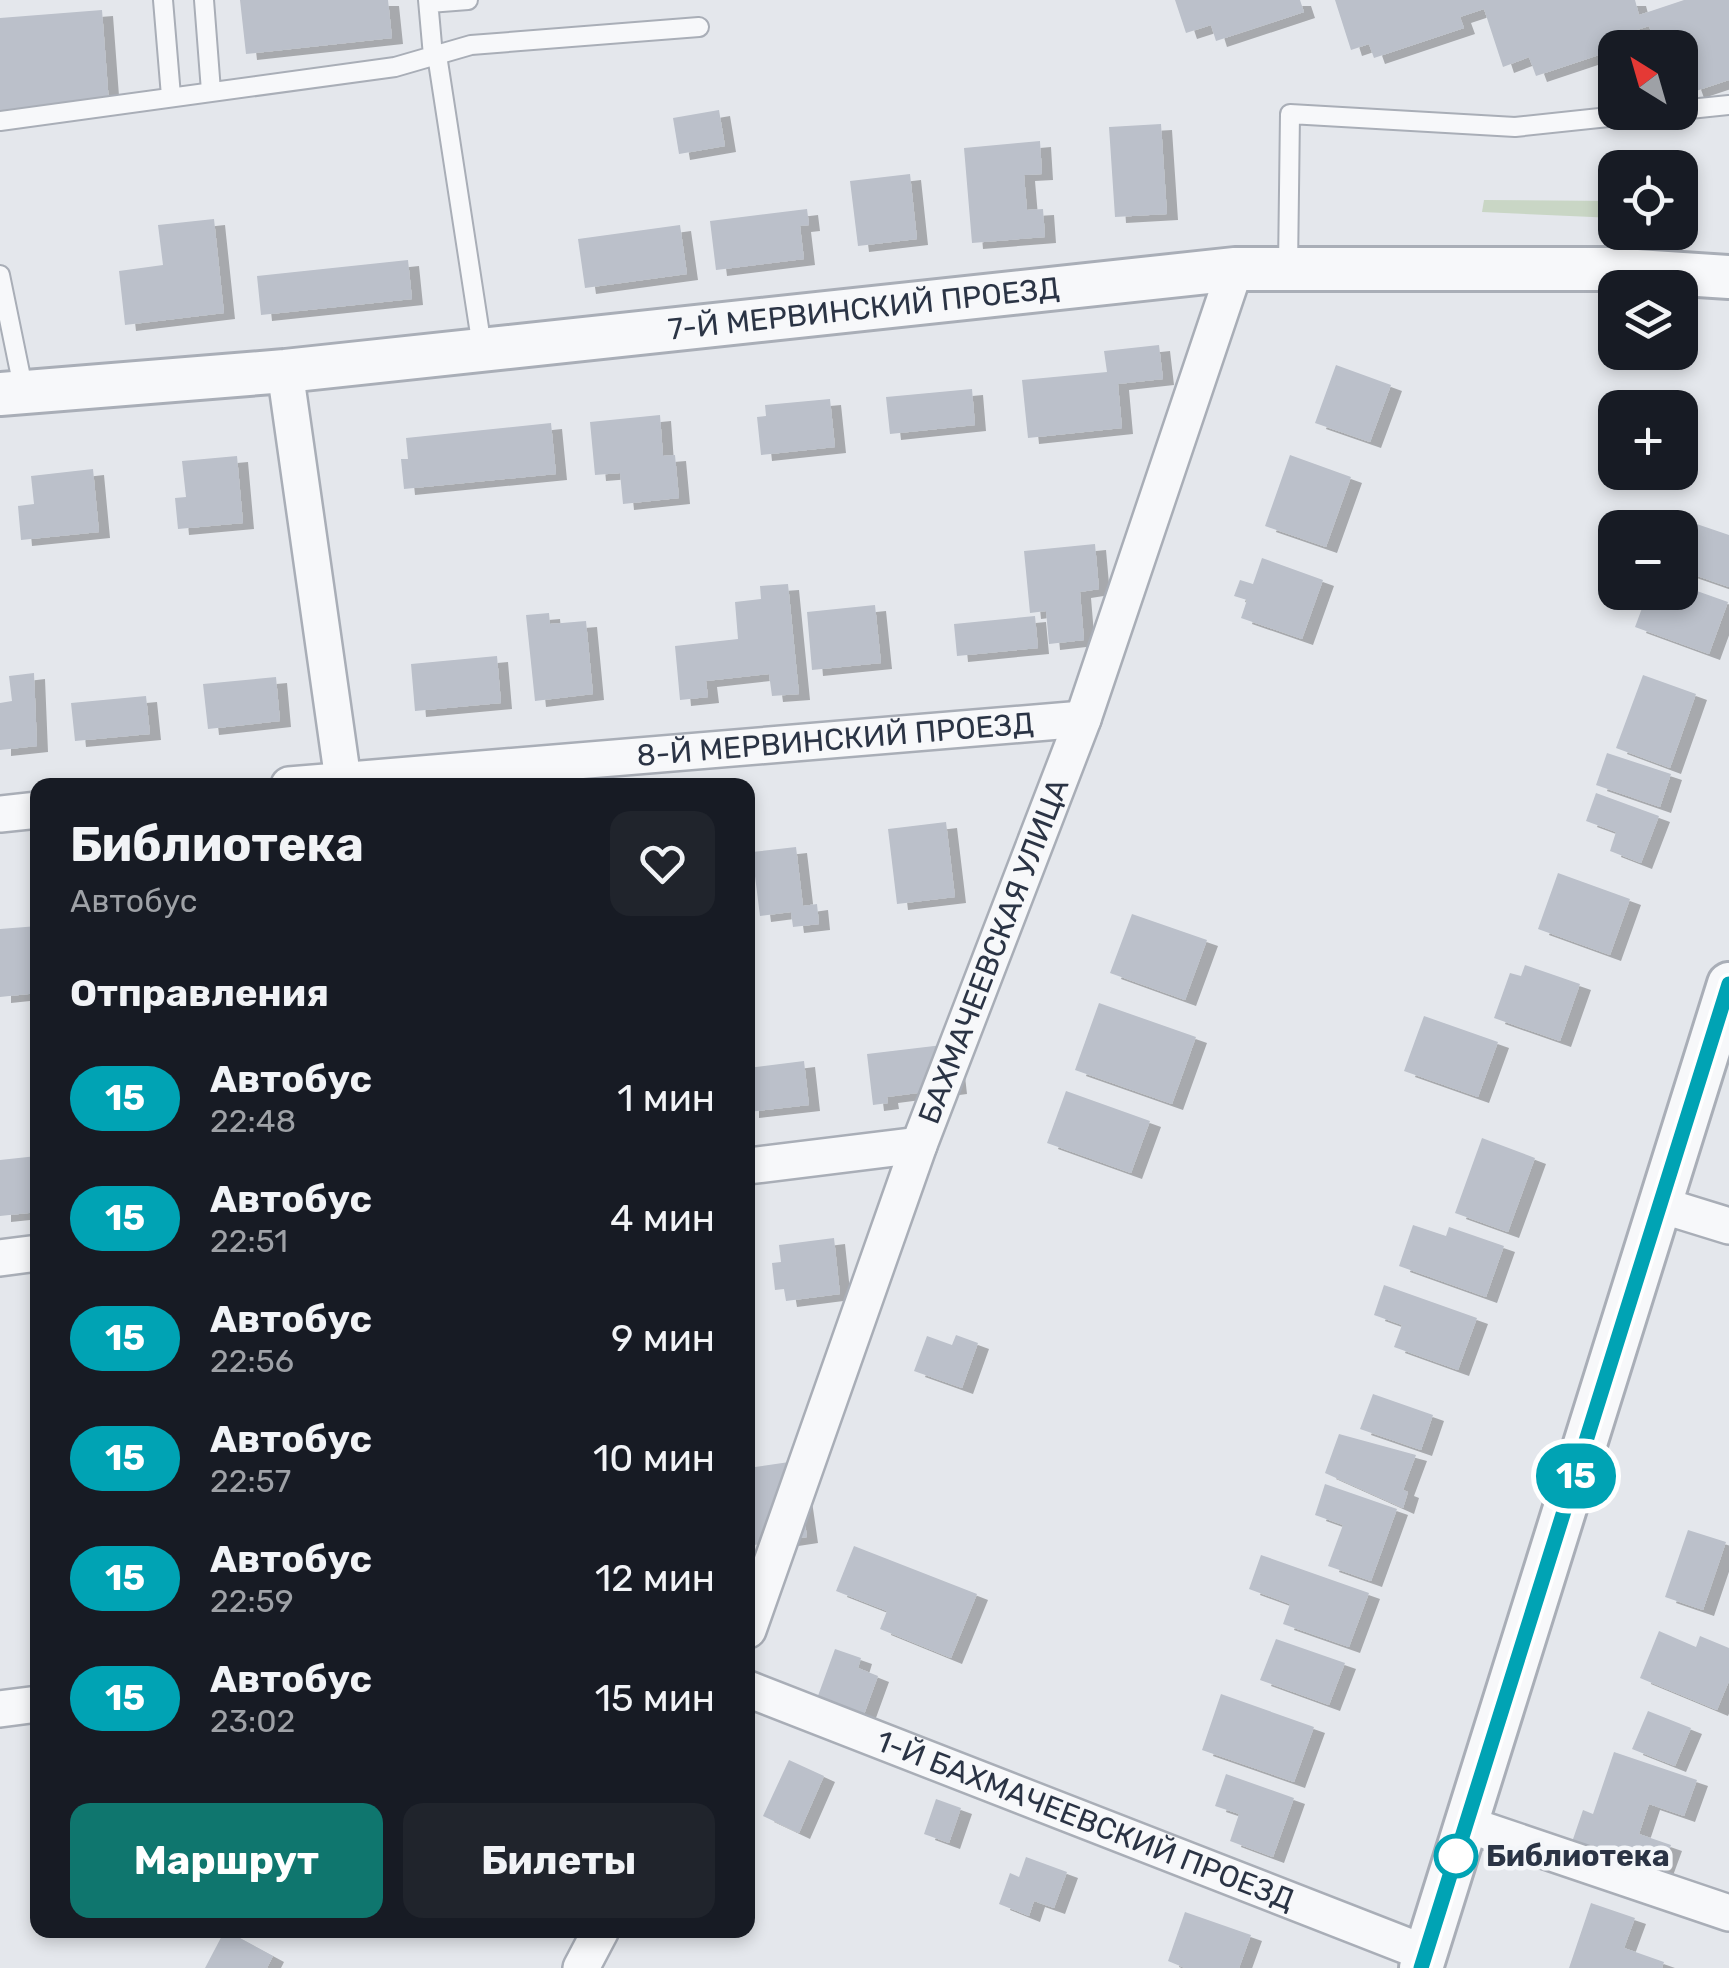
<!DOCTYPE html>
<html lang="ru">
<head>
<meta charset="utf-8">
<style>
	:root { --surface:#171b24; --page:#20242c; --text:#f1f3f6; --muted:#9ea1a6; --accent:#0f766e }
	body { margin:0; font-family:Rubik,sans-serif; background:var(--page); color:var(--text); height:100vh; display:flex; flex-direction:column; font-size:38px; white-space:nowrap }
	* { box-sizing:border-box; margin:0 }
	p { font-size:32px; color:var(--muted) }
	.icon { flex:none; width:55px; height:55px; fill:none; stroke:currentColor; stroke-width:2; stroke-linecap:round; stroke-linejoin:round }
	.map { position:relative; flex:1; overflow:hidden }
	.drawer { position:absolute; left:30px; top:778px; width:725px; height:1160px; display:flex; flex-direction:column; background:var(--surface); border-radius:20px; box-shadow:0 5px 15px #0003 }
	.drawer>* { flex:none }
	.badge { padding:0 20px; border-radius:32px; font-size:35px; line-height:65px }
	.needle { width:65px; rotate:323deg }
	.fabs { position:absolute; left:1598px; top:30px; display:grid; gap:20px }
	.fabs a { display:grid; place-items:center; width:100px; height:100px; border-radius:20px; background:var(--surface); box-shadow:0 5px 15px #0003; font-size:50px }
	.map>.badge { position:absolute; translate:-50% -50%; box-shadow:0 0 0 5px #fff }
	h2 { padding:0 40px; font-size:38px; line-height:90px }
	.round { display:grid; place-items:center; flex:none; width:105px; height:105px; border-radius:20px; background:var(--page) }
	.overview { display:flex; align-items:center; justify-content:space-between; height:170px; padding:0 40px }
	h1 { font-size:48px; font-weight:700; line-height:75px }
	.cta { display:flex; gap:20px; margin-top:auto; padding:20px 40px }
	.cta a { flex:1; height:115px; border-radius:20px; background:var(--accent); color:#fff; font-size:40px; font-weight:700; line-height:115px; text-align:center }
	.cta a+a { background:var(--page); color:var(--text) }
	ul { padding:0; list-style:none }
	li { display:flex; align-items:center; gap:30px; height:120px; padding:0 40px }
	li div { flex:1 }
	li b { display:block; font-size:38px }
	li em { font-style:normal }
	li .badge { min-width:110px; font-weight:700; text-align:center }
	.map>svg:first-child { display:block }
	.green { fill:#c9d6c5 }
	.building { fill:#bbc0ca; filter:url(#shadow) }
	.lines { fill:none; stroke-linecap:round; stroke-linejoin:round }
	.service-casing { stroke:#a9aeb7; stroke-width:22 }
	.minor-casing { stroke:#a9aeb7; stroke-width:40 }
	.tertiary-casing { stroke:#a9aeb7; stroke-width:48 }
	.service { stroke:#f7f8fa; stroke-width:18 }
	.minor { stroke:#f7f8fa; stroke-width:35 }
	.tertiary { stroke:#f7f8fa; stroke-width:42 }
	.line-casing { stroke:#fff; stroke-width:22 }
	.line { stroke:#00a3b4; stroke-width:15 }
	.stop-dot { fill:#fff; stroke:#00a3b4; stroke-width:5 }
	.labels { text-anchor:middle; stroke-width:9; stroke-linejoin:round; paint-order:stroke }
	.street-label { font-size:30px; fill:#2b3445; stroke:#f4f6f9 }
	.stop-label { font-size:30px; font-weight:bold; fill:#2b3445; stroke:#f4f6f9; text-anchor:start }
</style>
</head>
<body>
<div class="map">
<svg width="1729" height="1968" viewBox="0 0 1729 1968">
	<defs>
		<filter id="shadow"><feDropShadow dx="11" dy="6" stdDeviation="0" flood-color="#0004"/></filter>
	</defs>
	<rect width="100%" height="100%" fill="#e4e7ec"/>
	<path class="green" d="M1484,200L1615,201V218L1482,212Z"/>
	<path class="building" d="M240,0H388L392,38L246,54Z
		M1175,0H1300L1304,12L1216,41L1211,25L1186,33Z
		M1335,0H1635L1639,15L1684,0H1729V80L1693,92L1687,75L1680,77V48H1657L1649,26L1622,35L1626,46L1536,76L1529,57L1503,67L1484,9L1460,17L1464,28L1374,58L1369,44L1351,50Z
		M102,10L109,103L0,112V18Z
		M719,110L725,146L679,154L673,118Z
		M1161,124L1167,214L1115,217L1109,127Z
		M1040,141L1042,174L1024,175L1027,210L1043,209L1045,237L972,243L964,148Z
		M910,174L917,239L858,246L850,181Z
		M807,209L809,225L800,226L804,259L716,270L710,221Z
		M214,219L224,313L125,325L119,271L163,265L158,225Z
		M680,225L687,274L585,288L578,239Z
		M408,260L412,299L261,315L257,276Z
		M1159,345L1163,379L1118,384L1122,428L1028,438L1022,380L1107,372L1104,351Z
		M1336,365L1391,385L1370,442L1315,423Z
		M972,389L975,425L890,434L886,397Z
		M830,399L835,447L761,455L757,417L766,416L765,405Z
		M660,415L663,456L675,455L679,498L623,504L620,473L595,475L590,422Z
		M551,423L556,474L404,489L401,459H408L406,438Z
		M1290,455L1351,477L1326,547L1265,526Z
		M237,456L243,523L178,529L175,498L186,497L182,461Z
		M93,469L99,532L21,540L18,506L34,504L31,476Z
		M1679,518L1729,535V587L1680,570V528H1676Z
		M1095,544L1099,589L1080,592L1084,640L1049,644L1046,611L1030,613L1024,551Z
		M1262,558L1323,580L1302,639L1241,618L1247,600L1234,596L1240,580L1253,584Z
		M788,584L799,694L772,696L769,674L706,681L708,697L680,700L675,646L738,639L735,602L761,599L760,586Z
		M1680,585L1728,602L1709,654L1635,627L1648,592H1680Z
		M875,605L881,663L812,670L807,612Z
		M549,613L550,624L586,621L593,694L535,701L526,615Z
		M1035,616L1038,648L957,656L954,624Z
		M497,656L501,703L415,711L411,664Z
		M34,673L37,746L0,750V703L12,701L9,676Z
		M1643,675L1696,694L1670,768L1616,748Z
		M276,677L280,721L208,729L203,684Z
		M146,696L150,734L75,741L71,703Z
		M1607,753L1671,774L1660,807L1596,785Z
		M1596,793L1659,816L1641,863L1610,851L1616,832L1586,821Z
		M946,822L955,897L897,904L888,829Z
		M796,847L803,906L817,904L819,924L793,927L791,912L760,916L752,852Z
		M1558,873L1630,899L1610,955L1538,929Z
		M1132,914L1207,940L1185,1000L1110,973Z
		M38,926V993L0,997V929Z
		M1525,965L1580,984L1560,1041L1494,1018L1510,973L1521,976Z
		M1099,1003L1196,1037L1172,1104L1075,1070Z
		M1424,1016L1498,1042L1478,1097L1404,1071Z
		M951,1044L956,1088L887,1097L888,1103L873,1105L867,1054Z
		M804,1061L809,1105L748,1112V1068Z
		M1066,1091L1150,1121L1131,1173L1047,1143Z
		M1482,1138L1535,1158L1508,1232L1455,1213Z
		M37,1156L38,1212L0,1216V1160Z
		M1413,1225L1446,1236L1449,1227L1504,1246L1486,1297L1399,1266Z
		M834,1238L840,1294L786,1301L784,1289L775,1290L772,1263L781,1262L779,1245Z
		M1384,1285L1477,1318L1458,1370L1394,1347L1402,1325L1374,1315Z
		M956,1335L978,1343L962,1388L914,1371L927,1336L952,1345Z
		M1373,1394L1433,1415L1421,1450L1360,1429Z
		M1339,1434L1416,1455L1403,1490L1408,1492L1403,1508L1325,1473Z
		M796,1461L807,1537L748,1546V1468Z
		M1325,1484L1397,1509L1371,1581L1328,1566L1343,1525L1315,1515Z
		M1688,1530L1726,1542L1703,1610L1665,1597Z
		M854,1546L977,1594L951,1658L880,1629L887,1611L836,1591Z
		M1261,1555L1369,1593L1349,1647L1283,1624L1290,1604L1249,1589Z
		M1659,1631L1696,1647L1700,1636L1729,1648V1681L1717,1710L1640,1678Z
		M1276,1639L1345,1663L1329,1705L1260,1680Z
		M835,1649L861,1658L858,1668L878,1676L862,1720L815,1704Z
		M1221,1694L1314,1727L1294,1782L1202,1750Z
		M1648,1711L1691,1728L1675,1766L1632,1749Z
		M1614,1752L1697,1780L1684,1816L1649,1804L1639,1834L1671,1845L1660,1875L1571,1845L1583,1810L1593,1814Z
		M789,1760L824,1776L799,1833L763,1816Z
		M1226,1774L1294,1798L1273,1857L1230,1841L1239,1814L1215,1806Z
		M936,1799L961,1808L949,1843L924,1834Z
		M1026,1857L1067,1872L1054,1908L1034,1901L1029,1916L999,1904L1010,1873L1019,1877Z
		M1591,1903L1635,1918L1624,1948L1664,1962L1662,1968H1569Z
		M1185,1912L1251,1935L1239,1968H1185L1168,1961Z
		M225,1930L273,1956L267,1968H205Z"/>
	<g class="lines">
		<g class="service-casing">
			<path id="service" d="M163,0L171,96
				M204,0L211,91
				M428,0L433,56
				M429,3L468,0
				M437,55L482,347
				M1680,110L1729,105
				M0,121L395,67L471,45L699,27
				M1288,268L1290,114L1515,127L1656,112
				M0,275L24,392"/>
		</g>
		<g class="minor-casing">
			<g id="minor">
				<path d="M285,371L343,780"/>
				<path id="s1" d="M289,785L1083,719"/>
				<path d="M0,814L38,810"/>
				<path d="M748,1166L919,1145"/>
				<path d="M1661,1205L1729,1226"/>
				<path d="M0,1258L38,1253"/>
				<path id="s2" d="M748,1630L919,1145L1083,719L1235,269"/>
				<path id="s3" d="M748,1689L1425,1953"/>
				<path d="M0,1709L38,1704"/>
				<path d="M1466,1824L1729,1913"/>
				<path d="M581,1968L601,1930"/>
			</g>
		</g>
		<g class="tertiary-casing">
			<g id="tertiary">
				<path id="s4" d="M0,394L285,371L1235,269H1606L1729,277"/>
				<path d="M1421,1968L1729,984"/>
			</g>
		</g>
		<use href="#service" class="service"/>
		<use href="#minor" class="minor"/>
		<use href="#tertiary" class="tertiary"/>
	</g>
	<g class="lines">
		<g class="line-casing">
			<path id="line" d="M1421,1968L1729,984"/>
		</g>
		<use href="#line" class="line"/>
	</g>
	<circle class="stop-dot" cx="1456" cy="1856" r="20"/>
	<g class="labels">
		<g class="street-label">
			<text dy="10" stroke="none"><textPath href="#s4" startOffset="868">7-Й МЕРВИНСКИЙ ПРОЕЗД</textPath></text>
			<text dy="10" stroke="none"><textPath href="#s1" startOffset="548">8-Й МЕРВИНСКИЙ ПРОЕЗД</textPath></text>
			<text dy="10" stroke="none"><textPath href="#s2" startOffset="722">БАХМАЧЕЕВСКАЯ УЛИЦА</textPath></text>
			<text dy="10" stroke="none"><textPath href="#s3" startOffset="362">1-Й БАХМАЧЕЕВСКИЙ ПРОЕЗД</textPath></text>
		</g>
		<g class="stop-label">
			<text x="1486" y="1866">Библиотека</text>
		</g>
	</g>
</svg>
<div class="fabs">
<a><svg class="needle" viewBox="-14 -14 28 28"><path d="M0-13l5 13h-10z" fill="#e53935"/><path d="M0 13l5-13h-10z" fill="#9ea1a6"/></svg></a>
<a><svg class="icon" aria-label="locate" viewBox="0 0 24 24"><circle cx="12" cy="12" r="6"/><path d="M12 2v4M12 18v4M2 12h4M18 12h4"/></svg></a>
<a><svg class="icon" aria-label="layers" viewBox="0 0 24 24"><path d="M12 4l9 5-9 5-9-5zM3 14l9 5 9-5"/></svg></a>
<a>+</a>
<a>−</a>
</div>
<b class="badge" style="left:1576px;top:1476px;background:#00a3b4;color:#fff">15</b>
<section class="drawer">
<div class="overview"><div><h1>Библиотека</h1><p>Автобус</p></div><a class="round"><svg class="icon" aria-label="heart" viewBox="0 0 24 24"><path d="M12 20l-8-8c-3-5 5-10 8-4 3-6 11-1 8 4z"/></svg></a></div>
<h2>Отправления</h2>
<ul>
<li><span class="badge" style="background:#00a3b4;color:#fff">15</span><div><b>Автобус</b><p>22:48</p></div><em>1 мин</em></li>
<li><span class="badge" style="background:#00a3b4;color:#fff">15</span><div><b>Автобус</b><p>22:51</p></div><em>4 мин</em></li>
<li><span class="badge" style="background:#00a3b4;color:#fff">15</span><div><b>Автобус</b><p>22:56</p></div><em>9 мин</em></li>
<li><span class="badge" style="background:#00a3b4;color:#fff">15</span><div><b>Автобус</b><p>22:57</p></div><em>10 мин</em></li>
<li><span class="badge" style="background:#00a3b4;color:#fff">15</span><div><b>Автобус</b><p>22:59</p></div><em>12 мин</em></li>
<li><span class="badge" style="background:#00a3b4;color:#fff">15</span><div><b>Автобус</b><p>23:02</p></div><em>15 мин</em></li>
</ul>
<div class="cta"><a>Маршрут</a><a>Билеты</a></div>
</section>
</div>
</body>
</html>
